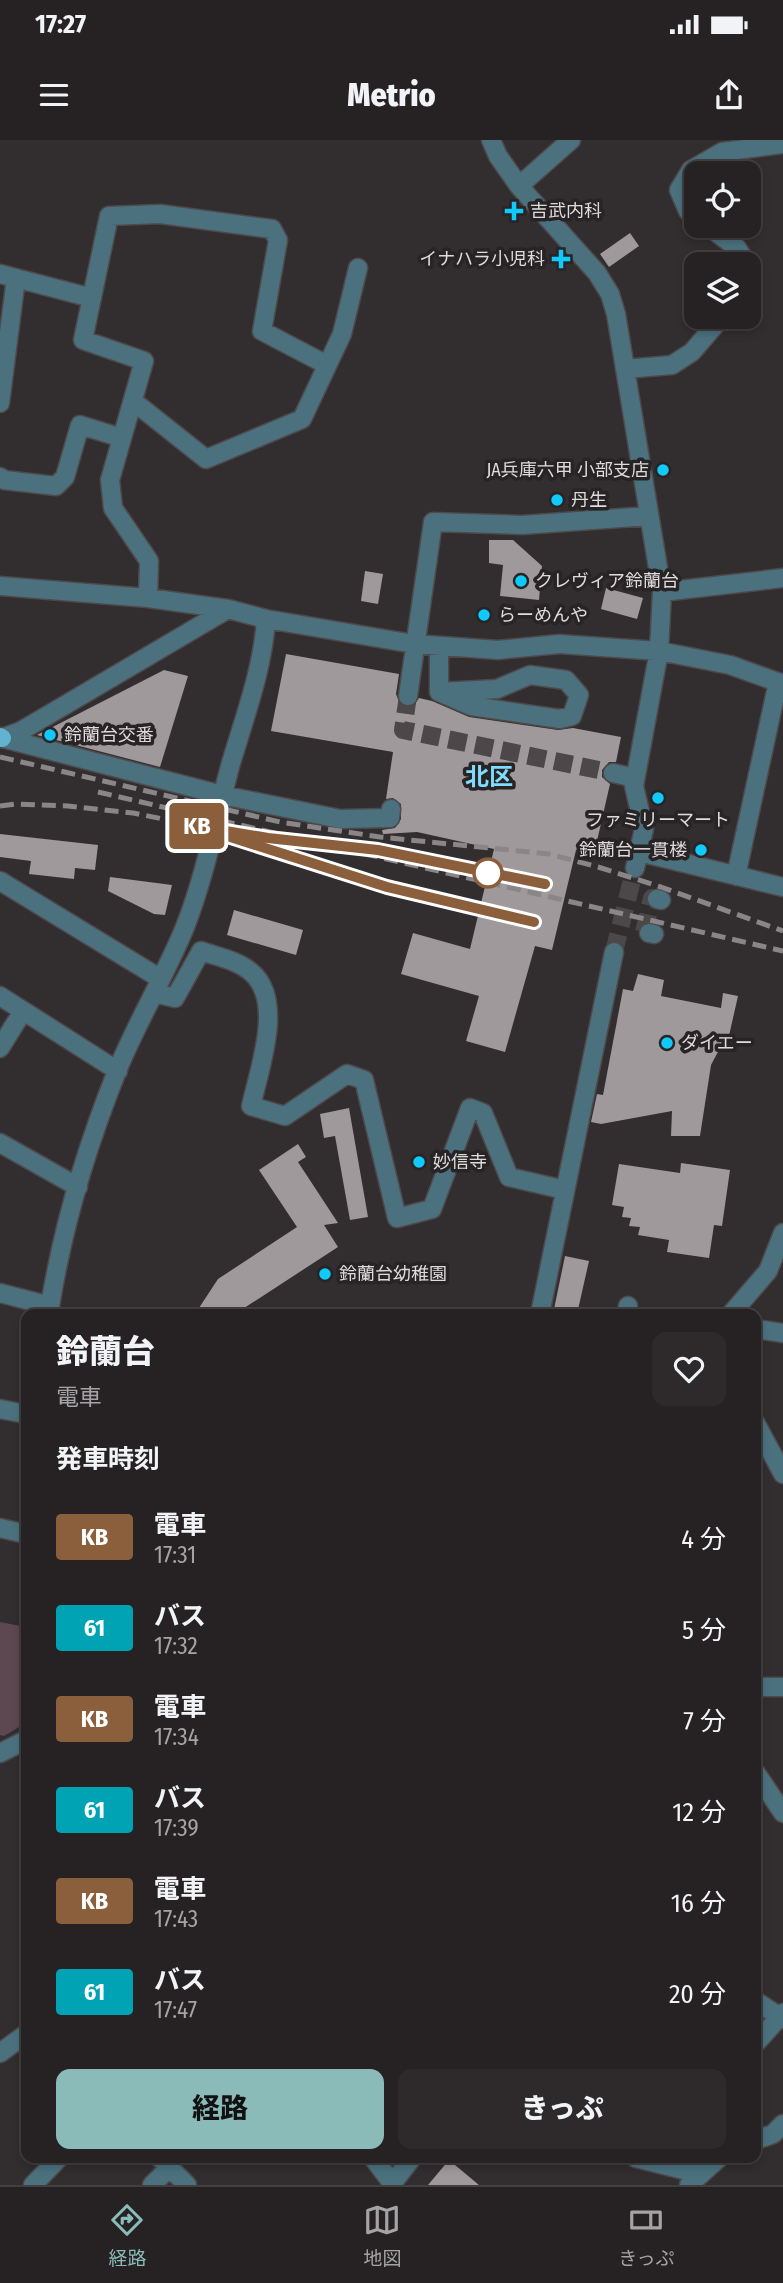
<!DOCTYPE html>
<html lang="ja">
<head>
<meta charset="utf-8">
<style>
	:root { --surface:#262223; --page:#2e2a2b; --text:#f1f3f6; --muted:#a4a4a6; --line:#423f41; --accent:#8bbbb9 }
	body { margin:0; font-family:"Fira Sans Condensed","Noto Sans JP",sans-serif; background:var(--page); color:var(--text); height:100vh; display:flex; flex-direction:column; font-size:26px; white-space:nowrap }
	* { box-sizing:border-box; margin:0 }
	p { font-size:23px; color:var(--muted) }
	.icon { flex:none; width:38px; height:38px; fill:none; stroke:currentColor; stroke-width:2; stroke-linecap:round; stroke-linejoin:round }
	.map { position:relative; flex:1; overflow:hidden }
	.sheet { position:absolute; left:21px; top:1169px; width:740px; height:854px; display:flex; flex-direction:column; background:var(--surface); border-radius:14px; box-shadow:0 4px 10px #0003,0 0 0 2px var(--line) }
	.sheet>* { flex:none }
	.badge { padding:0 14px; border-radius:5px; font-size:24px; line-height:46px }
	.fabs { position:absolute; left:684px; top:21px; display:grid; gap:14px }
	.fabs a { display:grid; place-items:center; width:77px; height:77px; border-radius:14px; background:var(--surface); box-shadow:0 4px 10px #0003,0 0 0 2px var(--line); font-size:35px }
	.map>.badge { position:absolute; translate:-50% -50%; box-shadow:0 0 0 4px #fff }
	h2 { padding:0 35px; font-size:26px; line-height:63px }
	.round { display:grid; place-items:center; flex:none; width:74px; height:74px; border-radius:14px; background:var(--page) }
	.head { display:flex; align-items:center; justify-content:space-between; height:119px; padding:0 35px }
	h1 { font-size:33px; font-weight:800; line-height:52px }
	.button { display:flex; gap:14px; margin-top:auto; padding:14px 35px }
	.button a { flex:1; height:80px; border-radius:14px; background:var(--accent); color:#111; font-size:28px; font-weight:800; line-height:80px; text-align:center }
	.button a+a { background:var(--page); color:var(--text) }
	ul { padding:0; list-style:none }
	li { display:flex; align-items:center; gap:21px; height:91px; padding:0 35px }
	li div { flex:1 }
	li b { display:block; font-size:26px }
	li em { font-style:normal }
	li .badge { min-width:77px; font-weight:700; text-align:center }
	.status { display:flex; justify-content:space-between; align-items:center; height:49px; padding:0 35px; background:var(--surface); direction:ltr }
	.status svg { height:19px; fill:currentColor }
	header { display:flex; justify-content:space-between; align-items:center; height:91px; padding:0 35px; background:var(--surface); font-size:32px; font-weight:800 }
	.menu { display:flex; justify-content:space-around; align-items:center; height:98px; border-top:2px solid var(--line); background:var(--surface); font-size:19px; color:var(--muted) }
	.menu a { display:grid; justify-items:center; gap:4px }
	.menu .selected { color:var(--accent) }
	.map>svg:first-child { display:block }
	.green { fill:#5d4750 }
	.building { fill:#a0999c }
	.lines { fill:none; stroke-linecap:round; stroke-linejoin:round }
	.minor-tunnel { stroke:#4c4749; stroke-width:18; stroke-dasharray:18 9; stroke-linecap:butt }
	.minor-casing { stroke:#4e494b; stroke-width:21 }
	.major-casing { stroke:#4e494b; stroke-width:21 }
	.minor { stroke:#4b717f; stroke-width:18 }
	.major { stroke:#61b3cf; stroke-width:18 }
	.rail { stroke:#8a8687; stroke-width:5; stroke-dasharray:14 7; stroke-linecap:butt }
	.line-casing { stroke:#fff; stroke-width:16 }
	.line { stroke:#8b5e3c; stroke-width:10 }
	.poi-dot { fill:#0fcafa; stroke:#282325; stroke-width:2.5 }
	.stop-dot { fill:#fff; stroke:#8b5e3c; stroke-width:3.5 }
	.labels { text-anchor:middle; stroke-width:7; stroke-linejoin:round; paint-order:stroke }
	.poi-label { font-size:18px; fill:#dfdbdc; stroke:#282325; text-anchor:start }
	.district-label { font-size:24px; font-weight:bold; fill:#7fdcfd; stroke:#282325 }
</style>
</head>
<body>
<div class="status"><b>17:27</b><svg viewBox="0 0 49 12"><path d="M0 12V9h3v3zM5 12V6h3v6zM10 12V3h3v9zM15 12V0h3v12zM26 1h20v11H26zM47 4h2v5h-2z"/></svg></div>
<header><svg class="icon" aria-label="menu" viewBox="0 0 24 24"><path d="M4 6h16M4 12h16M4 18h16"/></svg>Metrio<svg class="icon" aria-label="share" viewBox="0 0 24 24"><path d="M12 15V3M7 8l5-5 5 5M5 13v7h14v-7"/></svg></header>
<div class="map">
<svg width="783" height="2045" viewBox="0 0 783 2045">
	<rect width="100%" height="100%" fill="#322d2f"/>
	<path class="green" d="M0,1482L26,1487V1583L4,1596L0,1595Z"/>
	<path class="building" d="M630,93L639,106L609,127L600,114Z
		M489,400H513L542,426L539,460L500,456L503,425L489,423Z
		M365,431L383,434L378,464L361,461Z
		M606,448L643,458L637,479L601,469Z
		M286,514L399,534L396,554L400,564L406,567L413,566L419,558L432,561L469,577L558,590L573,588L621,597L616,622H609L602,630V637L610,644L594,714L576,710L552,810L535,806L505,912L466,901L479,856L401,834L413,793L470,809L494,709L417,692L383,694L382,690L395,688L401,679V664L393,658L386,659L393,612L271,591Z
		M164,530L188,536L160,627L37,595Z
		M0,694L98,705L95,730L75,728L74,739L29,734L31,721L0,717Z
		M110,737L172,745L165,775L154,774L108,751Z
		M234,770L303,790L296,815L227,795Z
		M638,834L664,840L661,856L721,868L723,853L738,856L726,909L720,908L711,925L700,996H671L672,971L601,984L591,982L597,954L603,955L623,849L633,851Z
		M349,968L368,1077L350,1080L335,996L324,998L320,974Z
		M298,1004L306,1017L298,1022L338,1083L324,1085L338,1107L235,1174H195L218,1139L297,1087L259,1030Z
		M681,1023L730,1030L722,1086L714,1085L709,1118L667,1112L669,1100L638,1095L640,1087L629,1086L631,1078L622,1077L624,1067L612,1065L619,1024L680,1033Z
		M565,1116L589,1121L577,1174H553Z
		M449,2020L479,2045H428Z"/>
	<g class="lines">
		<path class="minor-tunnel" d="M408,556L403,590L613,633
			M644,792L652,758L661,760
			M614,812L635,728"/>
		<g class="minor-casing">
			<path id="minor" d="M491,0L498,16L519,46L597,133L610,154L616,174L662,452L659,511L634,646L644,689L635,728
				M519,46L571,0
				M696,77L688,71L679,50L691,30L722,12L783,4
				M708,86L737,108L747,124
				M0,134L92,158
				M625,229L672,225L692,212L722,177
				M133,261L206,319L302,279L342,194L358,128
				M0,263L16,138
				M0,337L4,340L56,346L65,337L80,285L122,298
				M0,446L148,458L228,469
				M662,452L783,438
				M148,458L149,421L113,368L110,340L144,221L83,200L109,76L160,74L272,89L278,100L262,191L327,225
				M439,552L471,566L560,579L572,576L579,555L566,540L530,535L497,549L439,552V506
				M408,556L433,382L522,385L649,376
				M2,598L21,591L228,469L266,479L414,504L498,510L559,504L659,511L730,525L783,544
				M2,598L222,655L340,679L390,678L391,669
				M613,633L635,638
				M639,712L783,747
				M736,736L778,542
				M0,741L161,839
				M657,759L661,760
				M649,793L654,794
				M154,853L175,858L201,811C218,817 237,820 251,832C285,860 259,930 251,966L285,976L347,934L364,940L397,1078L432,1069L470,968L483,973L509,1037L565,1050
				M0,856L118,931
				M0,908L23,871
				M0,1003L78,1047
				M0,1153L50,1166
				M51,1174L50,1166C63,1086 87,1006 117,931C137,882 165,836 185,787C206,733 216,678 231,623C245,576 263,528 266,479
				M540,1174L614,812
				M626,1174L628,1166
				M731,1174L768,1131L783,1093
				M756,1189L783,1193
				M0,1269L26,1274
				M756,1284L783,1334
				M0,1388L26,1394
				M756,1547H783
				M0,1613L26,1600
				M756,1633L783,1673
				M756,1861L783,1879
				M756,1903L783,1873
				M0,1913L26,1894
				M756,2000L773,1994L783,1984
				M160,2018L187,2045
				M373,2018L392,2043
				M636,2018L700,2034
				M33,2045L59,2018
				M152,2045L170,2027
				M391,2045L412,2018
				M689,2045L719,2018"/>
		</g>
		<g class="major-casing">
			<path id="major" d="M0,597L2,598"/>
		</g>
		<use href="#minor" class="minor"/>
		<use href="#major" class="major"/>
		<path class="rail" d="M0,617L280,682L380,697L549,714L598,727L661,747L783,791
			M98,652L783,811
			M0,666L15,664L68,666L133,673L178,682L267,708L387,747L534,782
			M196,686L223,691"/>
	</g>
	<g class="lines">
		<g class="line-casing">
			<path id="line" d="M534,782L387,747L196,686L268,698L378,710L545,744"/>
		</g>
		<use href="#line" class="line"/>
	</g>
	<g class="poi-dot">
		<path d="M510.5 60.5h7v7h7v7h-7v7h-7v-7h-7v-7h7z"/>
		<path d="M557.5 108.5h7v7h7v7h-7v7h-7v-7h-7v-7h7z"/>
		<circle cx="663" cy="330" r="7"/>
		<circle cx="557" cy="360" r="7"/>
		<circle cx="521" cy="441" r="7"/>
		<circle cx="484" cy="475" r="7"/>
		<circle cx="50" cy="595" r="7"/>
		<circle cx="658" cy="658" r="7"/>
		<circle cx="701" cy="710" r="7"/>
		<circle cx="667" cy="903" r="7"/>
		<circle cx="419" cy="1022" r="7"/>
		<circle cx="325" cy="1134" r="7"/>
	</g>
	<circle class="stop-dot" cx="488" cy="733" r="14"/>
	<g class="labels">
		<g class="poi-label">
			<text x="530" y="77">吉武内科</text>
			<text x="545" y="125" text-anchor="end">イナハラ小児科</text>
			<text x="649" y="336" text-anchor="end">JA兵庫六甲 小部支店</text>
			<text x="571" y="366">丹生</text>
			<text x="535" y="447">クレヴィア鈴蘭台</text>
			<text x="498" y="481">らーめんや</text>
			<text x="64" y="601">鈴蘭台交番</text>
			<text x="658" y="686" text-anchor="middle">ファミリーマート</text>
			<text x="687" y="716" text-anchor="end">鈴蘭台一貫楼</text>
			<text x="681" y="909">ダイエー</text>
			<text x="433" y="1028">妙信寺</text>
			<text x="339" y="1140">鈴蘭台幼稚園</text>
		</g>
		<g class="district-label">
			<text x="489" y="645">北区</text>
		</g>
	</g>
</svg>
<div class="fabs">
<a><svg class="icon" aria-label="locate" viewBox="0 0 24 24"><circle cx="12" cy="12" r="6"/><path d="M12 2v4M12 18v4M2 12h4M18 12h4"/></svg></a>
<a><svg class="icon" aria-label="layers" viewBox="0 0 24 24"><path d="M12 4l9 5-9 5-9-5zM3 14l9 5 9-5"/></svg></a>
</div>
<b class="badge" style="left:197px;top:686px;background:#8b5e3c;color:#fff">KB</b>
<section class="sheet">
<div class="head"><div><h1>鈴蘭台</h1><p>電車</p></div><a class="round"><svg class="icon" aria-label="heart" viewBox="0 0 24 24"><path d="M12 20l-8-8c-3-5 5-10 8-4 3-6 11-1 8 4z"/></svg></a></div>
<h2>発車時刻</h2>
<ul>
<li><span class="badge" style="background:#8b5e3c;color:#fff">KB</span><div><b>電車</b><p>17:31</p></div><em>4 分</em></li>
<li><span class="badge" style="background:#00a3b4;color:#fff">61</span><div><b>バス</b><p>17:32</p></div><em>5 分</em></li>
<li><span class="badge" style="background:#8b5e3c;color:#fff">KB</span><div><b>電車</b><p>17:34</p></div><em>7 分</em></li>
<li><span class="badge" style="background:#00a3b4;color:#fff">61</span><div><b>バス</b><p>17:39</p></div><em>12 分</em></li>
<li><span class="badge" style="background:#8b5e3c;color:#fff">KB</span><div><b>電車</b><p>17:43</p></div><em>16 分</em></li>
<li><span class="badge" style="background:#00a3b4;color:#fff">61</span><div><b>バス</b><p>17:47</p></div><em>20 分</em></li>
</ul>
<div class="button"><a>経路</a><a>きっぷ</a></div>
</section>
</div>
<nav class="menu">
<a class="selected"><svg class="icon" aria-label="directions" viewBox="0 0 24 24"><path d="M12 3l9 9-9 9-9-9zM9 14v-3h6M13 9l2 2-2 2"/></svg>経路</a>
<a><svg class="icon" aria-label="map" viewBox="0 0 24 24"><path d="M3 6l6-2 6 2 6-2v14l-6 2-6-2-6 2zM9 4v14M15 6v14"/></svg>地図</a>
<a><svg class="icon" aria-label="tickets" viewBox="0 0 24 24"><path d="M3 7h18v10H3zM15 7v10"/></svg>きっぷ</a>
</nav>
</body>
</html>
